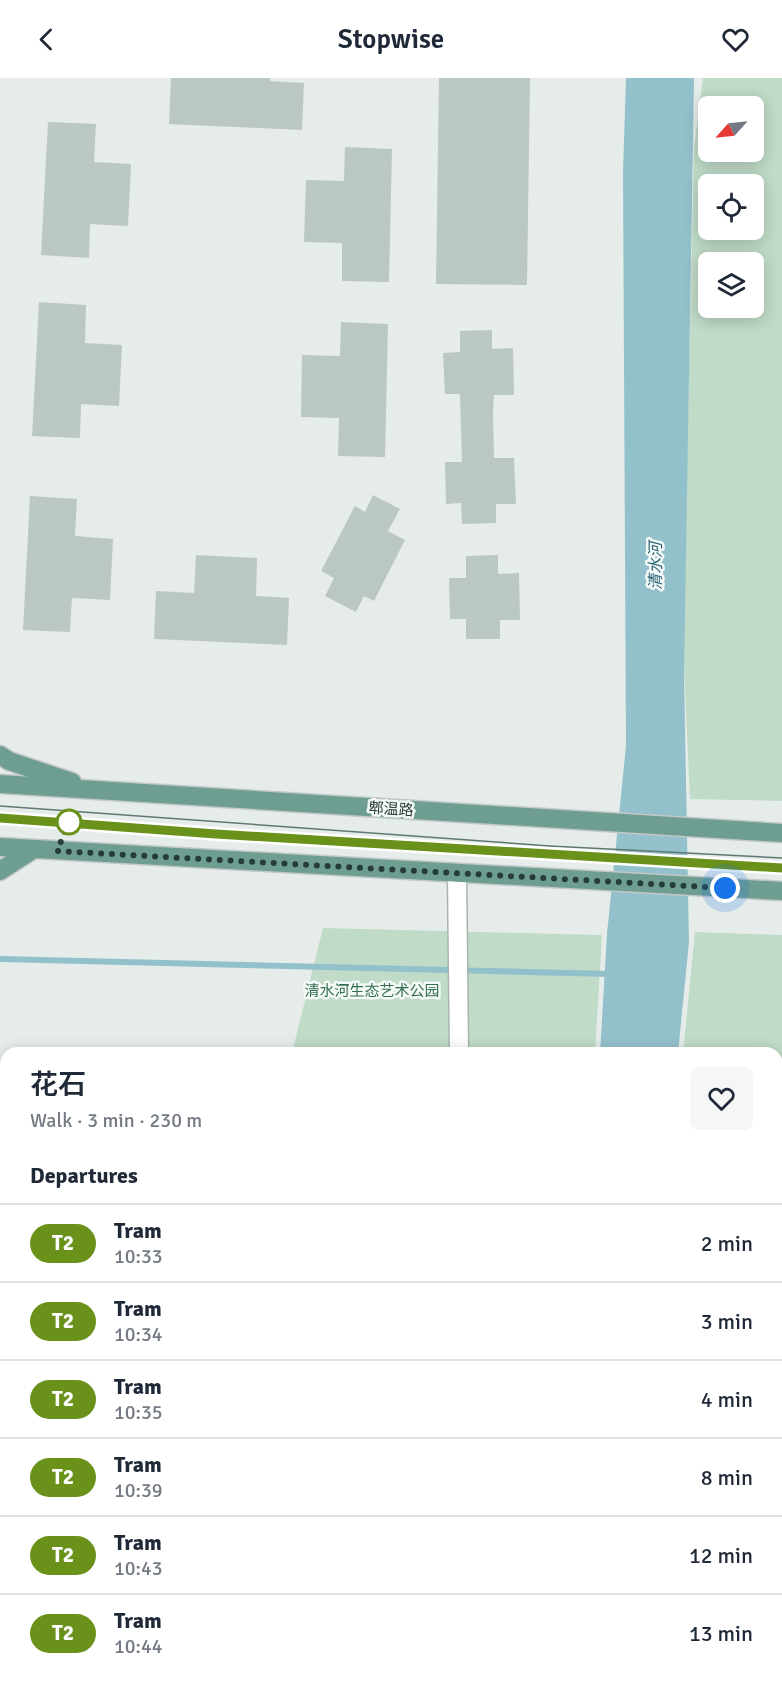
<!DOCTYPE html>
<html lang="en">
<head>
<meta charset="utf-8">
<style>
	:root { --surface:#fff; --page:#f6f6f7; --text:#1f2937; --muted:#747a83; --line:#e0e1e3 }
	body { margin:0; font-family:Signika,"Noto Sans SC",sans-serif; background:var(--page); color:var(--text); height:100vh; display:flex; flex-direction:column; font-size:22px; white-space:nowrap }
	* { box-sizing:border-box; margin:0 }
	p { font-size:20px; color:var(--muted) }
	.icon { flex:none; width:33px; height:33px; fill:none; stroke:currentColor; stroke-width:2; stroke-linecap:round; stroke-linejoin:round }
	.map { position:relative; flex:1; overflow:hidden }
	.sheet { position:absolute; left:0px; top:969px; width:783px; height:636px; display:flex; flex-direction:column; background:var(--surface); border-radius:18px 18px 0 0; box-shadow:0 3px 15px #0003 }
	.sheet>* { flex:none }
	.badge { padding:0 12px; border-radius:20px; font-size:21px; line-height:39px }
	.needle { width:39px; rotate:243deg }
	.controls { position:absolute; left:698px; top:18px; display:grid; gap:12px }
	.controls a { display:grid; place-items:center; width:66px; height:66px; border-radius:9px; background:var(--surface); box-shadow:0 3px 15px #0003; font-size:30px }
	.you { position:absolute; width:30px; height:30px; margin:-15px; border:4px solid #fff; border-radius:50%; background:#1a73e8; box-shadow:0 0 0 9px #1a73e833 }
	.map>.badge { position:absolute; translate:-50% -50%; box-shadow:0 0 0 3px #fff }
	h2 { padding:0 30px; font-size:22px; line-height:54px }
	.round { display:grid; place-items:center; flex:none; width:63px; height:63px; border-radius:9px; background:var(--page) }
	.headline { display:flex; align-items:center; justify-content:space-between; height:102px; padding:0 30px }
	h1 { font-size:28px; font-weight:600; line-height:45px }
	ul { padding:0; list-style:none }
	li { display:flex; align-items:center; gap:18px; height:78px; padding:0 30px; border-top:2px solid var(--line) }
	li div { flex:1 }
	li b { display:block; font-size:22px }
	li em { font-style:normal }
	li .badge { min-width:66px; font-weight:700; text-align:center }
	header { display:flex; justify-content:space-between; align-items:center; height:78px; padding:0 30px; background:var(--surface); font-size:27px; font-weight:600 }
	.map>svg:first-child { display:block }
	.green { fill:#c0dbc8; fill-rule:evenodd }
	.water { fill:#93c1cb }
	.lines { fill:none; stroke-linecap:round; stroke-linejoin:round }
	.stream { stroke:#93c1cb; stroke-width:6 }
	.building { fill:#bac7c2 }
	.minor-casing { stroke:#a8b4b0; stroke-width:21 }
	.major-casing { stroke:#c2c8c7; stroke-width:21 }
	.path { stroke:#89ada2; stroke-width:4; stroke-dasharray:3 4.5; stroke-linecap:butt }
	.minor { stroke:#fff; stroke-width:18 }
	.major { stroke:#6e9d92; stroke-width:18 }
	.tram { stroke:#607872; stroke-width:1.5 }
	.line-casing { stroke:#fff; stroke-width:14 }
	.line { stroke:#6a911a; stroke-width:9 }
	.walk { stroke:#263c37; stroke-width:6; stroke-dasharray:0 10.8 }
	.stop-dot { fill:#fff; stroke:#6a911a; stroke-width:3 }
	.labels { text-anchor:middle; stroke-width:5; stroke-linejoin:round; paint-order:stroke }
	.street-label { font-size:15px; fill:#263c37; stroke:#f5f9f7 }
	.park-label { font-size:15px; fill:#346f4d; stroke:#f5f9f7 }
	.water-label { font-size:16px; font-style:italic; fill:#266373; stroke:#f5f9f7 }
</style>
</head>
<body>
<header><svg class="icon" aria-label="back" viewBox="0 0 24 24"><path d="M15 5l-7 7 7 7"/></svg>Stopwise<svg class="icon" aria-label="heart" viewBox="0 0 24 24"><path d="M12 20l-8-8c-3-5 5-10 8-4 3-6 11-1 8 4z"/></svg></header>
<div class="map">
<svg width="782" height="1605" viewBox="0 0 782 1605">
	<rect width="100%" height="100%" fill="#e5ece9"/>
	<path class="green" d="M703,0H782V723L690,721L683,566L694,69ZM708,28H753V74H708ZM708,106H753V152H708ZM708,184H753V230H708Z
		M323,850L602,857L595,975H292Z
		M695,854L782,857V1605H551L553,1599H777V975H683Z
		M128,1599H459L457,1605H126Z"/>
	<path class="water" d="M626,0H694L684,596L689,864L678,975H600L607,856L626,668L623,94Z
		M463,1599H546L544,1605H461Z"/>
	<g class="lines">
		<path class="stream" d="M0,881L611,896"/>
	</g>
	<path class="building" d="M171,0H270V3L304,5L302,52L169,46Z
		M439,0H530L527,207L436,206Z
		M48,44L96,46L94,84L131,86L128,148L90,146L89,180L41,177Z
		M345,69L392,71L389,204L342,203V165L304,164L306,102L344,103Z
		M39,224L86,227L85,265L122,267L119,328L81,326L80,360L32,358Z
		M341,244L388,246L385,379L338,378L339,340L301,339L302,277L340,278Z
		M492,252V271L513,270L514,317H494L493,335L494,380H514L516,426H496V445L462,446L461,425L446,426L445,384H462L460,316H445L443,275L460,274V253Z
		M373,417L400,431L388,453L405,462L374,523L364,518L356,534L325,518L334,500L321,493L355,428L365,434Z
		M30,418L77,421L75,458L113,461L110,522L72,520L70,554L23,552Z
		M196,477L257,480L256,518L289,520L287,567L154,561L156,513L194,515Z
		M498,477V496L519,495L520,542H500V561H466V541H450L449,500H466V478Z"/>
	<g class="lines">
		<g class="minor-casing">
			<path id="minor" d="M457,796L459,975"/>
		</g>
		<g class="major-casing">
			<path id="major" d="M0,677L9,683L72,704
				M0,706L782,755
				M0,769L782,813
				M0,793L34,771"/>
		</g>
		<path class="path" d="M777,1297L782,1298
			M420,1605L422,1599"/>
		<use href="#minor" class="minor"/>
		<use href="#major" class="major"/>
		<path class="tram" d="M0,728L550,768L782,780
			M0,740L486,772
			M602,779L782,790"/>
	</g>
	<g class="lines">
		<g class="line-casing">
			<path id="line" d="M0,740L216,756L782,790"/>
		</g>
		<use href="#line" class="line"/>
		<path class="walk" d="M69,744L57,773L725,810"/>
	</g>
	<circle class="stop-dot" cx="69" cy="744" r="12"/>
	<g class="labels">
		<g class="street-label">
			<text transform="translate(391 731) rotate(4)" y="5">郫温路</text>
		</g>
		<g class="park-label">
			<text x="372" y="918">清水河生态艺术公园</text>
		</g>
		<g class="water-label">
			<text transform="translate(655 488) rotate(-90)" y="6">清水河</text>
		</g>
	</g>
</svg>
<div class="controls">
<a><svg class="needle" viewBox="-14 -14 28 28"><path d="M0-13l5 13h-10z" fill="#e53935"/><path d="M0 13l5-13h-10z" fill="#747a83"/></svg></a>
<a><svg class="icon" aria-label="locate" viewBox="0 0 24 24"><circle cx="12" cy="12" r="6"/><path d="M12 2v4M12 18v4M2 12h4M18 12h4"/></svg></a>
<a><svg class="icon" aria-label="layers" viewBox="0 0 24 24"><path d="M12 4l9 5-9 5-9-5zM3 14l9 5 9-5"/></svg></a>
</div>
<div class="you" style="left:725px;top:810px"></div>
<section class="sheet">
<div class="headline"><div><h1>花石</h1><p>Walk · 3 min · 230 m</p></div><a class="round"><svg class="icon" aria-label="heart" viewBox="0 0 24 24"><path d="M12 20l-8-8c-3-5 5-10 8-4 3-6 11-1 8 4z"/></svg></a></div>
<h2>Departures</h2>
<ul>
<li><span class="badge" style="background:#6a911a;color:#fff">T2</span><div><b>Tram</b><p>10:33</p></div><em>2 min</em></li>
<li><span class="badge" style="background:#6a911a;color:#fff">T2</span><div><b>Tram</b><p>10:34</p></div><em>3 min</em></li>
<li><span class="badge" style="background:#6a911a;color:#fff">T2</span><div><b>Tram</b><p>10:35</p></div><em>4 min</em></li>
<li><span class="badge" style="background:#6a911a;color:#fff">T2</span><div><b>Tram</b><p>10:39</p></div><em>8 min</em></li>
<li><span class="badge" style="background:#6a911a;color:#fff">T2</span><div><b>Tram</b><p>10:43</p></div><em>12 min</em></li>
<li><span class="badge" style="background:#6a911a;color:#fff">T2</span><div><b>Tram</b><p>10:44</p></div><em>13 min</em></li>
</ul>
</section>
</div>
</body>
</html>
